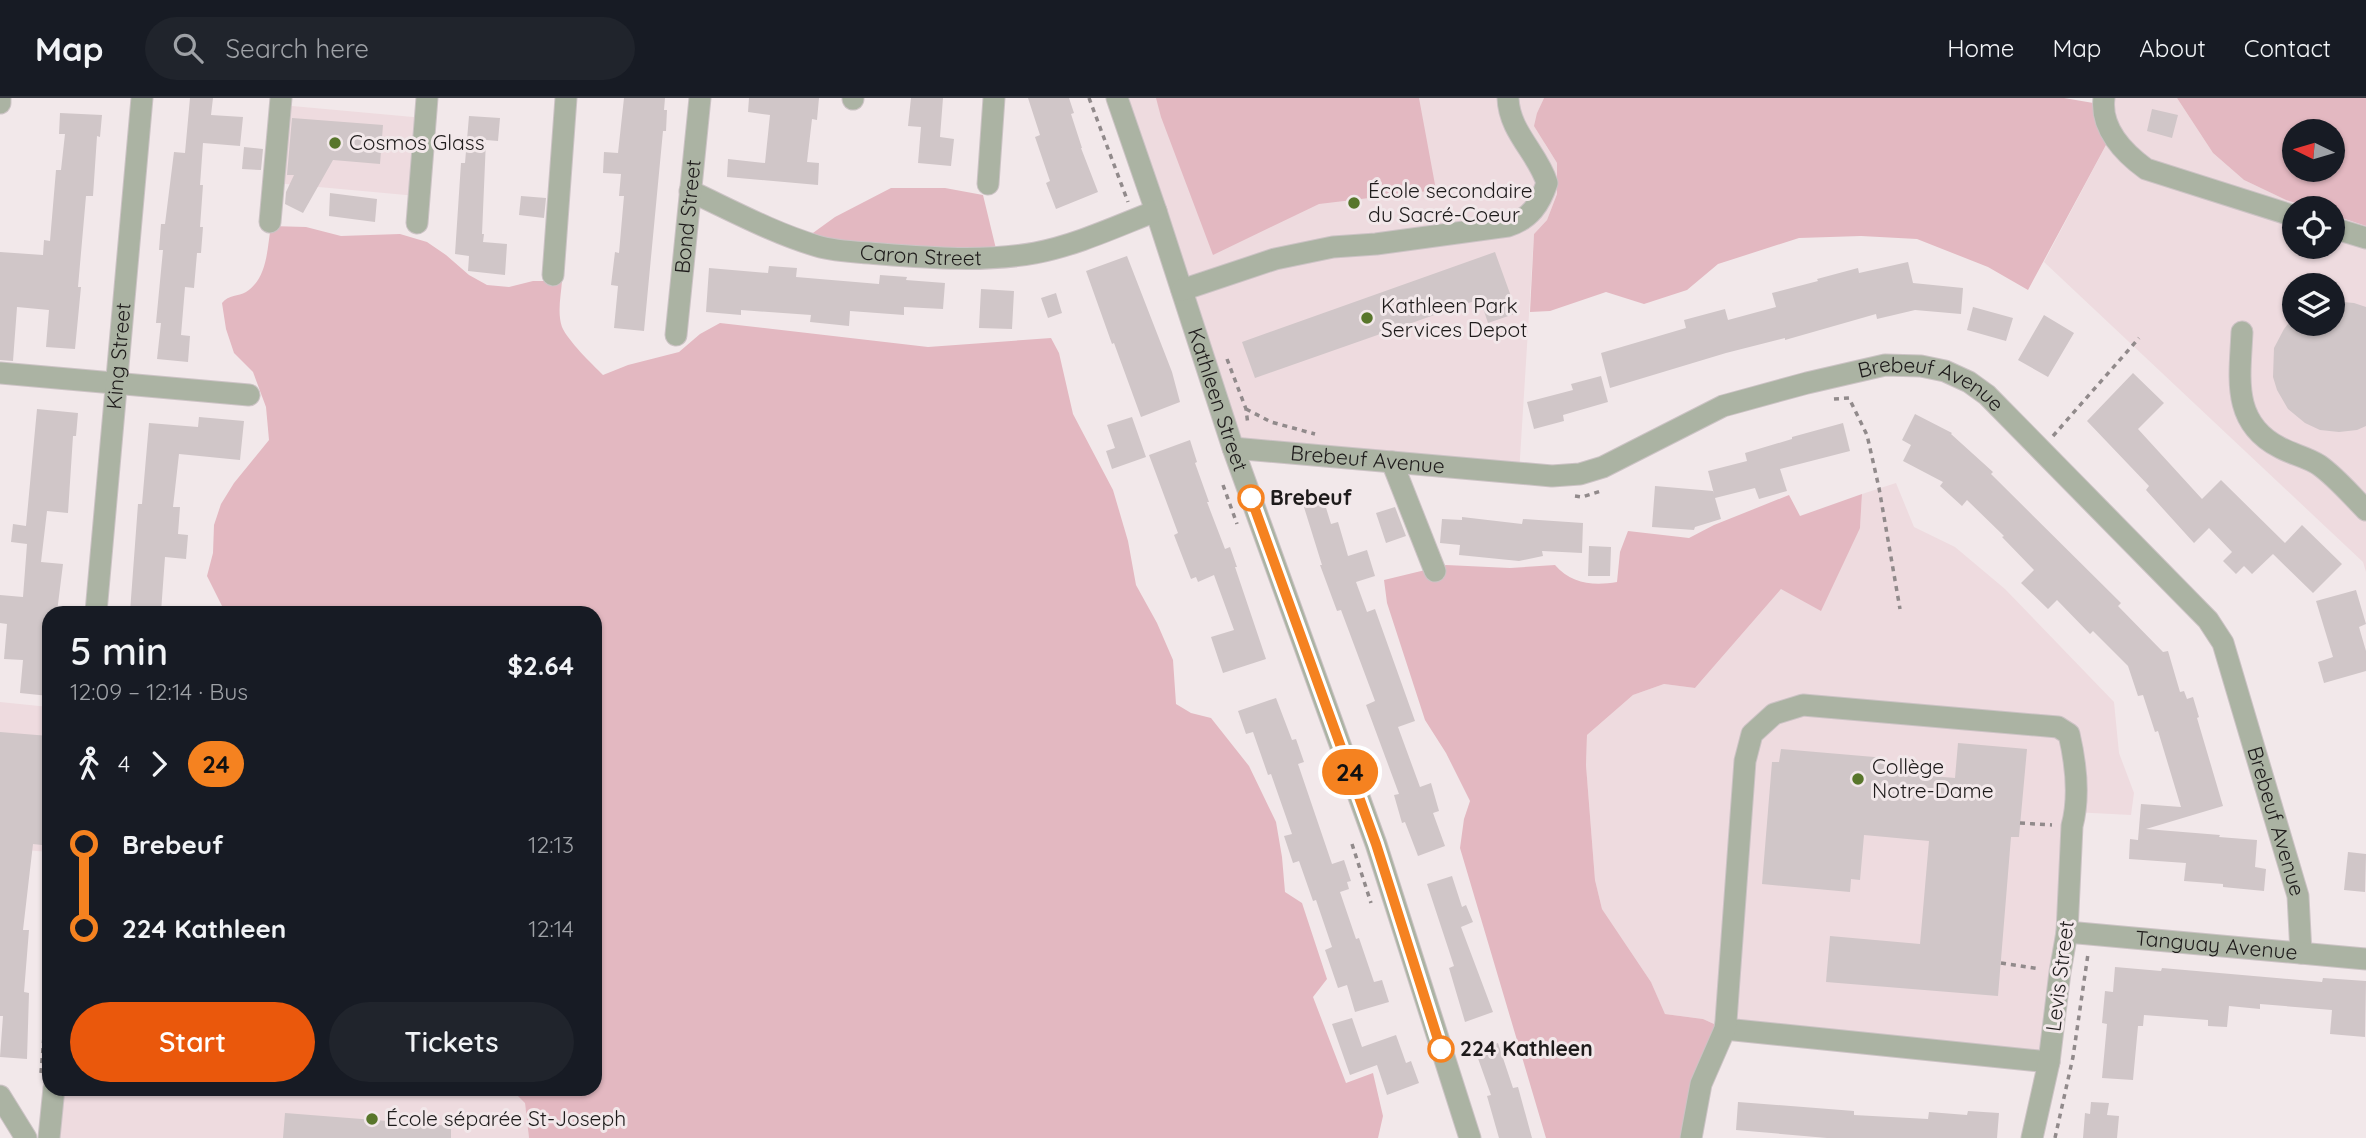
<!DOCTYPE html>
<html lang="en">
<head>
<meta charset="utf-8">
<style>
	:root { --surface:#171b24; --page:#20242c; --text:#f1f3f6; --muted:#9ea1a6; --line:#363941; --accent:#ea580c }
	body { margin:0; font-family:Quicksand,sans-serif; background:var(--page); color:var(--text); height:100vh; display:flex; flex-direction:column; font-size:26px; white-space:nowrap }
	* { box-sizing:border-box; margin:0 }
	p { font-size:23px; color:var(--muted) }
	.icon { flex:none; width:38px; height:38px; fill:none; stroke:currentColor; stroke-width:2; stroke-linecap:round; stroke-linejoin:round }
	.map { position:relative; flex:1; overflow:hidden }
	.sheet { position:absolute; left:42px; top:508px; width:560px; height:490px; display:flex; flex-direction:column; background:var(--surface); border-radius:21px; box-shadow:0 2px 5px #0004 }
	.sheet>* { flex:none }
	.badge { padding:0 14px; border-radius:23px; font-size:24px; line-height:46px }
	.needle { width:46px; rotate:275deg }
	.controls { position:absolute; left:2282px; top:21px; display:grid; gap:14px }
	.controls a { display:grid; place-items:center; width:63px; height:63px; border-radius:50%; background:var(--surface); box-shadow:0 2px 5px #0004; font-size:35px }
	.map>.badge { position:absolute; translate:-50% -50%; box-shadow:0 0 0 4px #fff }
	.legs { display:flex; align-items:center; gap:10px; height:77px; padding:0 28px; font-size:23px }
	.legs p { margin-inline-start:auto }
	.summary { display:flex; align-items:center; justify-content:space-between; height:119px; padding:0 28px }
	h1 { font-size:38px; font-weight:600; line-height:52px }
	.button { display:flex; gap:14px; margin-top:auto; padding:14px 28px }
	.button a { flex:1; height:80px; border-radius:42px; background:var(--accent); color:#fff; font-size:28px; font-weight:600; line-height:80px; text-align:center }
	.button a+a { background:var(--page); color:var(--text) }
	ul { padding:0 28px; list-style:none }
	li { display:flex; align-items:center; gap:24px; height:84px; font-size:26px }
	li i { display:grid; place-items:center; width:10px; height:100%; margin:0 9px; background:currentColor }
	li i::after { content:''; width:18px; height:18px; margin:-9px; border:5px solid; border-radius:50%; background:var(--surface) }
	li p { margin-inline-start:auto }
	li:first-child i { background:linear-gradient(#0000 50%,currentColor 0) }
	li:last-child i { background:linear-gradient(currentColor 50%,#0000 0) }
	header { display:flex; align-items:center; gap:42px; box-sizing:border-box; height:98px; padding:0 35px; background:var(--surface); border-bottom:2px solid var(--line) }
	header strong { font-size:33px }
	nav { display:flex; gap:38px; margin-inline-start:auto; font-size:24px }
	.search { width:490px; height:63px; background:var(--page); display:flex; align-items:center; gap:18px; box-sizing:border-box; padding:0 24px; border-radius:38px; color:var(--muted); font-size:26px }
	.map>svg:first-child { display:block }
	.built { fill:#eedbdf; fill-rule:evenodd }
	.green { fill:#e3b8c1; fill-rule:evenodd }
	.building { fill:#d0c6c8 }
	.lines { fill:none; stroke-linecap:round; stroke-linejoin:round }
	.minor-casing { stroke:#ccc3c5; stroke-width:23 }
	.path { stroke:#918a8b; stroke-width:3.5; stroke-dasharray:5 5; stroke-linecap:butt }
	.minor { stroke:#abb3a3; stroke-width:21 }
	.line-1-casing { stroke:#fff; stroke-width:16 }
	.line-1 { stroke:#f58220; stroke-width:10 }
	.poi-dot { fill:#58762b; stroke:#f2e8ea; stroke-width:2.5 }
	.stop-1-dot { fill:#fff; stroke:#f58220; stroke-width:3.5 }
	.labels { text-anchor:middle; stroke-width:6; stroke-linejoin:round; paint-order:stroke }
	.poi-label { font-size:21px; fill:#1e1b1b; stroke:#f2e8ea; text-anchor:start }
	.street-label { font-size:21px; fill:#1e1b1b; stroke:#f2e8ea }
	.stop-label { font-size:21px; font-weight:bold; fill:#1e1b1b; stroke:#f2e8ea; text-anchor:start }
</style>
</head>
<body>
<header>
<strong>Map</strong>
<div class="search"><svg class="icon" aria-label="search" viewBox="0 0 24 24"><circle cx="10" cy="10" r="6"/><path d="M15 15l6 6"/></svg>Search here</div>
<nav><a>Home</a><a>Map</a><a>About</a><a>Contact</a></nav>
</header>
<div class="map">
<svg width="2366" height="1040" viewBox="0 0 2366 1040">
	<rect width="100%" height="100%" fill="#f2e8ea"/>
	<path class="built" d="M1119,0H1544L1537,15L1545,46L1557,65V96L1547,122L1534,136L1519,376L1235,352Z
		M2106,0H2177L2213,55L2244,82L2286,102L2311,110H2294V149H2333V117L2366,128V474L2363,464L2044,164L2113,34ZM2294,187H2333V226H2294Z
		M281,7L424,20L417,98L275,85Z
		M1896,385L1914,429L1955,449L2005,491L2114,604L2119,655L2134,695L2131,717L2073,714L2048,962L1723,930L1703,921L1665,916L1651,884L1602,811L1595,782L1586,667L1587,637L1633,597L1664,586L1695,590L1781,491L1860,430L1862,396Z
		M0,604L49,609V754L0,750Z
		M55,990L511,991L525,1004L529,1040H51Z"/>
	<path class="green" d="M1156,0H1419L1436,92L1319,106L1213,157L1161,19Z
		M1544,0H2064L2105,7L2113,34L2028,192L1988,169L1917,141L1861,138L1799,140L1718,166L1687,192L1644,206L1606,194L1550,213L1530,214L1534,136L1547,122L1557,96V65L1534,28L1537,15Z
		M2177,0H2366V128L2333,117V110H2311L2286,102L2244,82L2213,55ZM2294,33H2333V72H2294Z
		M891,90H945L983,97L997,155L806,140L835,119Z
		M271,128L306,129L341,138L400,136L427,144L446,157L469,177L487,187L509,189L533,183H562C561,197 557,215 562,229C568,243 592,266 603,277L628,267L679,254L700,236L720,225L928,249L1051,240L1059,255L1073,316L1113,392L1128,443L1136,487L1157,525L1173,562L1176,606L1191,615L1211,620L1249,668L1276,724L1282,759L1285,794L1302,805L1327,881L1313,899L1346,985L1373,975L1383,1018L1378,1040H529L525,1005L511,991L595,990V514H225L207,478L213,455L214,427L221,406L234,385L269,342L266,309L253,274L234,255L226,231L222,205C229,196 238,199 246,194C268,180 267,150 271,128Z
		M1862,396L1860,430L1821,513L1781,491L1695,590L1664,586L1633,597L1587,637L1586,667L1595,782L1602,811L1651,884L1665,916L1703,921L1723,930L1690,1040H1546L1460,750L1464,721L1470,703L1446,655L1425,622L1387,505L1384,482L1446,467L1510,470L1555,467C1571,486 1594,488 1617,484L1620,454L1628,433L1689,440L1714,427L1789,397L1800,418Z"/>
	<path class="building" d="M190,0H213L211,17L243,19L240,48L203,45L200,87H203L200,129H203L201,155H197L194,190L185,189L181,237L190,238L188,264L157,261L161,225H156L163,152H159L161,126H165L174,54L185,55Z
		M624,0H665L664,12H667L666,33H663L644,233L614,230L618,188L611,187L615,154L619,155L624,98H619L621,76L603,75L604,54L618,55Z
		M749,0H819L817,22L812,21L807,64L819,65L818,87L727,79L728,61L765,65L770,17L748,14Z
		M911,0H943L940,39L954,41L951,68L918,65L921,29L908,28Z
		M1028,0H1069L1074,15L1071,16L1082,50H1081L1098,94L1056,111L1046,85L1050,83L1035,39L1040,37Z
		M2152,11L2178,17L2172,40L2147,33Z
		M60,15L102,17L100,39L97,38L93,98H86L78,189H81L75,251L46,249L49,212L17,209L13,263L0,262V154L43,157L44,142L50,143L56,72H61L65,36H59Z
		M469,18L500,20L498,43L486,42L482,136H484L483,144L507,146L505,177L468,173L469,158L455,156L461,65H465Z
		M292,20L383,27L380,66L333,62L303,115L285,106L286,94L294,77H287Z
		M244,49L263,51L261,72L242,71Z
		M330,95L377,101L375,124L329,118Z
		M521,98L546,100L544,120L519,117Z
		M1495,154L1517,215L1488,225L1480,201L1255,280L1242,244Z
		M1127,158L1172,274L1180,304L1141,319L1114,245L1112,246L1086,173Z
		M1908,164L1913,185L1963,190L1961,216L1915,212L1877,221L1876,216L1785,242V240L1726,255L1610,290L1601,255L1686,230L1684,222L1725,211L1728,222L1776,209L1772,195L1818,183L1817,181L1858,170L1859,175Z
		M769,168L797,170L796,179L879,186L880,177L907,179L906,182L945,185L943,211L904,209V217L850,213L849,228L810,224L811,217L741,212V217L706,214L709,170L768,175Z
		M981,191L1014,193L1012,231L979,230Z
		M1056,195L1062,215L1048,220L1041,200Z
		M2333,203L2354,205L2366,209V328L2357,332L2339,334L2320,332L2305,325L2288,311L2277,292L2273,279L2274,250L2284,231L2288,226H2333Z
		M1973,209L2013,220L2006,243L1967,232Z
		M2044,217L2074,235L2048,279L2018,262Z
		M2133,275L2164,305L2138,331L2202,401L2221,382L2285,445L2302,427L2342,466L2313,495L2273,456L2252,476L2244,468L2236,476L2223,463L2232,454L2209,430L2194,445L2146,392L2149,388L2087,323Z
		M1601,278L1608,304L1563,317L1564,323L1534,331L1527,304L1573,292L1571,286Z
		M37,311L78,315L76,338H73L68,415L47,413L41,464L63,466L57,514H49V598L20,595L23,562L4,561L7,526L0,525V497L23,499L27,446L11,444L13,426L26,428Z
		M1915,316L1952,335L1951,336L1993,374L1991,376L2121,505L2118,508L2163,554L2168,553L2180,594L2184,593L2187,601L2193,599L2199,619L2197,620L2223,708L2146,731L2220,737L2219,739L2257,742L2255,769L2266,771L2264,793L2223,789V786L2184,783L2186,765L2129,761L2130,741L2138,742L2141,706L2181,709L2158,633L2155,634L2143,597L2138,598L2128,568L2093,533L2090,536L2057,502L2048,511L2021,485L2034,472L2002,439L2004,438L1967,402L1962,408L1940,388L1943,384L1903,363L1911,347L1902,342Z
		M199,319L244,323L240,362L179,356L173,409H180L178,436L188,437L186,461L165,459L161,514H130L138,406H142L149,325L198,329Z
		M1132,319L1146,359L1112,371L1106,353L1115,350L1107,327Z
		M1843,325L1850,353L1780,371L1787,393L1759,401L1755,390L1715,400L1721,421L1695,429L1694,432L1652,429L1655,388L1713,393L1714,396L1708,373L1747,363L1745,355L1792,341V339Z
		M1190,342L1197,364L1195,365L1209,404H1207L1225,451L1230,449L1237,469H1235L1266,561L1223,575L1211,539L1234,532L1214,477L1198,484L1196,479L1191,481L1174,437L1178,435L1149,357Z
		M1323,400L1331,426L1338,424L1348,458L1367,452L1375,478L1356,484L1367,514L1375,511L1415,623L1398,629L1420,689L1431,685L1439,713L1433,715L1445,748L1418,758L1405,724L1402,725L1394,697L1399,696L1366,607L1375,603L1341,512L1337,513L1320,467H1322L1303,406Z
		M1395,409L1406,438L1386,445L1376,415Z
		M1462,419L1522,426L1523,421L1583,425L1582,455L1542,453L1543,458L1519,463L1459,457L1460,447L1440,445L1442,421L1462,422Z
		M1589,448L1611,449L1610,478H1588Z
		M2356,492L2366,526L2359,529L2366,553V573L2324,585L2318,564L2333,559L2316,503Z
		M1276,600L1292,642L1296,641L1304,664L1298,666L1332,766L1344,762L1351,783L1347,784L1349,791L1340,794L1356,841L1359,840L1374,884L1382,882L1389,904L1355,914L1347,887L1338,890L1325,852L1332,849L1316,802L1313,803L1299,763L1293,765L1284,738L1292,736L1271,676L1268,677L1253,634L1246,636L1238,613Z
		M0,634L49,638V672L42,747L33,746L23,832H29L24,894L29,895L27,961L0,959L3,918H0Z
		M1958,645L2027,651L2019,739H2011L1998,898L1826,884L1830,838L1920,846L1929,743L1864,737L1860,782L1851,781L1850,794L1762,786L1772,664H1779L1781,651L1886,660L1885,674L1955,680Z
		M2348,754L2366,756L2365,794L2344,792Z
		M1452,778L1462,809L1466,807L1473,824L1461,829L1493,914L1465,924L1449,870L1454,868L1427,786Z
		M2115,869L2161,873L2162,870L2322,884L2323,880L2366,883L2365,939L2330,936L2332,912L2260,906V911L2229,908L2227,929L2208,928V922L2144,917L2143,928H2138L2133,982L2102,980L2107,926L2102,925L2105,893L2113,894Z
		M1352,920L1362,949L1396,937L1406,965L1411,963L1419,985L1387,997L1377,967L1350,977L1332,926Z
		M1498,945L1513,990L1518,989L1532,1040H1499L1487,998L1491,997L1475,952Z
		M1738,1004L1854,1013V1017L1928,1021L1929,1014L1967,1017L1968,1013L1999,1015L1997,1040H1827L1736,1032Z
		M2091,1004L2109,1005L2107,1017L2119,1018L2117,1040H2083L2085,1015L2090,1016Z
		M285,1015L451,1028V1040H283Z"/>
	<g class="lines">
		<g class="minor-casing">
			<g id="minor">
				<path id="s1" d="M1117,0L1156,113L1233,350L1376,746L1470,1040"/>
				<path d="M2104,0C2100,30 2124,55 2146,71L2294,118"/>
				<path d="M853,1V0"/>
				<path d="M0,5V0"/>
				<path d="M988,86L994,0"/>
				<path id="s2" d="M690,93C731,112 773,135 817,148C837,154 860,154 881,156C931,160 985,164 1035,155C1077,147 1117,128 1156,113"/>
				<path d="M270,124L281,0"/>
				<path d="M417,125L427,0"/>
				<path d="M2333,130L2366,140"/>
				<path d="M553,177L566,0"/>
				<path d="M1182,192L1275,161L1333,149L1376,146L1508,128C1530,121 1540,106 1547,85C1538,55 1509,34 1508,0"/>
				<path d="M2242,234C2240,279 2231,324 2279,349C2291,356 2307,359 2319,367C2336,379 2351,397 2366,412"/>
				<path id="s3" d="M676,237L700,0"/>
				<path d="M0,275L249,297"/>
				<path id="s4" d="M1233,350L1552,378L1580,376L1603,369L1723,308L1807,285L1885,267L1921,268L1945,273L1969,284L1987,297L2208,522L2223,545L2298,798L2301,855"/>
				<path d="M1392,364L1435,473"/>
				<path id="s5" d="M96,514L142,0"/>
				<path id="s6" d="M2067,834L2366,861"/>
				<path d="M1725,931L2049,964"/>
				<path d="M0,998L26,1040"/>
				<path d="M49,1040L54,990"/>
				<path d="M1691,1040L1701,986L1725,931L1726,923L1745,663L1752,636L1774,616L1803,607L2058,629L2069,636C2076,666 2080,698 2072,728L2067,834L2060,874L2049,964L2032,1040"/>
			</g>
		</g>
		<path class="path" d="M1089,0L1128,104
			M1227,261L1246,311L1248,327
			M1834,301L1849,300L1867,337L1879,390L1900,511
			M1246,311L1271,324L1315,336
			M2053,338L2139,240
			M1223,387L1237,426
			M1575,398L1582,399L1601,393
			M2020,725L2052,727
			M1352,746L1371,805
			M2001,865L2040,871
			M41,975L49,876
			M2055,1040L2073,959L2088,856"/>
		<use href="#minor" class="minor"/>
	</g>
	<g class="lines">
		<g class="line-1-casing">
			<path id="line-1" d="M1251,400L1376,746L1441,951"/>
		</g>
		<use href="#line-1" class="line-1"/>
	</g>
	<g class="poi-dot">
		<circle cx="335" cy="45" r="7"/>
		<circle cx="1354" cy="105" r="7"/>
		<circle cx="1367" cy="220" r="7"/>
		<circle cx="1858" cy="681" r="7"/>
		<circle cx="372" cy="1021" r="7"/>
	</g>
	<g class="stop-1-dot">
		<circle cx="1251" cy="400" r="12"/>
		<circle cx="1441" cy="951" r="12"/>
	</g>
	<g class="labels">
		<g class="poi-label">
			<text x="349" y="52">Cosmos Glass</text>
			<text x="1368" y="100">École secondaire<tspan x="1368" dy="24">du Sacré-Coeur</tspan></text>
			<text x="1381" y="215">Kathleen Park<tspan x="1381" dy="24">Services Depot</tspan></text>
			<text x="1872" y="676">Collège<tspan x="1872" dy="24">Notre-Dame</tspan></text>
			<text x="386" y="1028">École séparée St-Joseph</text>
		</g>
		<g class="street-label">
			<text dy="7" stroke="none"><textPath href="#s3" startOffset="119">Bond Street</textPath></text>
			<text dy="7" stroke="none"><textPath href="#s2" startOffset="243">Caron Street</textPath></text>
			<text dy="7" stroke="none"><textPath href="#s5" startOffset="257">King Street</textPath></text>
			<text dy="7" stroke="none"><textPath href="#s4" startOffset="724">Brebeuf Avenue</textPath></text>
			<text dy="7" stroke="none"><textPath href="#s1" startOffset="318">Kathleen Street</textPath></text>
			<text dy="7" stroke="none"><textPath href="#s4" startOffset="135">Brebeuf Avenue</textPath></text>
			<text dy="7" stroke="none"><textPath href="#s4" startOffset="1312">Brebeuf Avenue</textPath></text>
			<text dy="7" stroke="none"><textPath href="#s6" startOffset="150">Tanguay Avenue</textPath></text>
			<text transform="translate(2060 878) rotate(-83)" y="7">Levis Street</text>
		</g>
		<g class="stop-label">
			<text x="1270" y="407">Brebeuf</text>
			<text x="1460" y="958">224 Kathleen</text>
		</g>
	</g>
</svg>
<div class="controls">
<a><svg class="needle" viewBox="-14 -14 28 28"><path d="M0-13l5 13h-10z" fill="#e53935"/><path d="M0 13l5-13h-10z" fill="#9ea1a6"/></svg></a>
<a><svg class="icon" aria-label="locate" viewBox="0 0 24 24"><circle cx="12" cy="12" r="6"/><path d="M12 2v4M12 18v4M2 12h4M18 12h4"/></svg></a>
<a><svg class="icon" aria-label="layers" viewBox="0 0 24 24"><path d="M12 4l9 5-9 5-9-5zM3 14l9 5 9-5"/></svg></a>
</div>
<b class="badge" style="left:1350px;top:674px;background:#f58220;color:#111">24</b>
<section class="sheet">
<div class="summary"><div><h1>5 min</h1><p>12:09 – 12:14 · Bus</p></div><b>$2.64</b></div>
<div class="legs"><svg class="icon" aria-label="walk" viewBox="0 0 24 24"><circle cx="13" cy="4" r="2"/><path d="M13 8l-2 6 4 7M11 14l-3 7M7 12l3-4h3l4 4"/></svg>4<svg class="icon" aria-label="forward" viewBox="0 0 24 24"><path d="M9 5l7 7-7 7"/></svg><b class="badge" style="background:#f58220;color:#111">24</b></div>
<ul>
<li><i style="color:#f58220"></i><b>Brebeuf</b><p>12:13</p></li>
<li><i style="color:#f58220"></i><b>224 Kathleen</b><p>12:14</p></li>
</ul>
<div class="button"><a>Start</a><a>Tickets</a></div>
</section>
</div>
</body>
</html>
